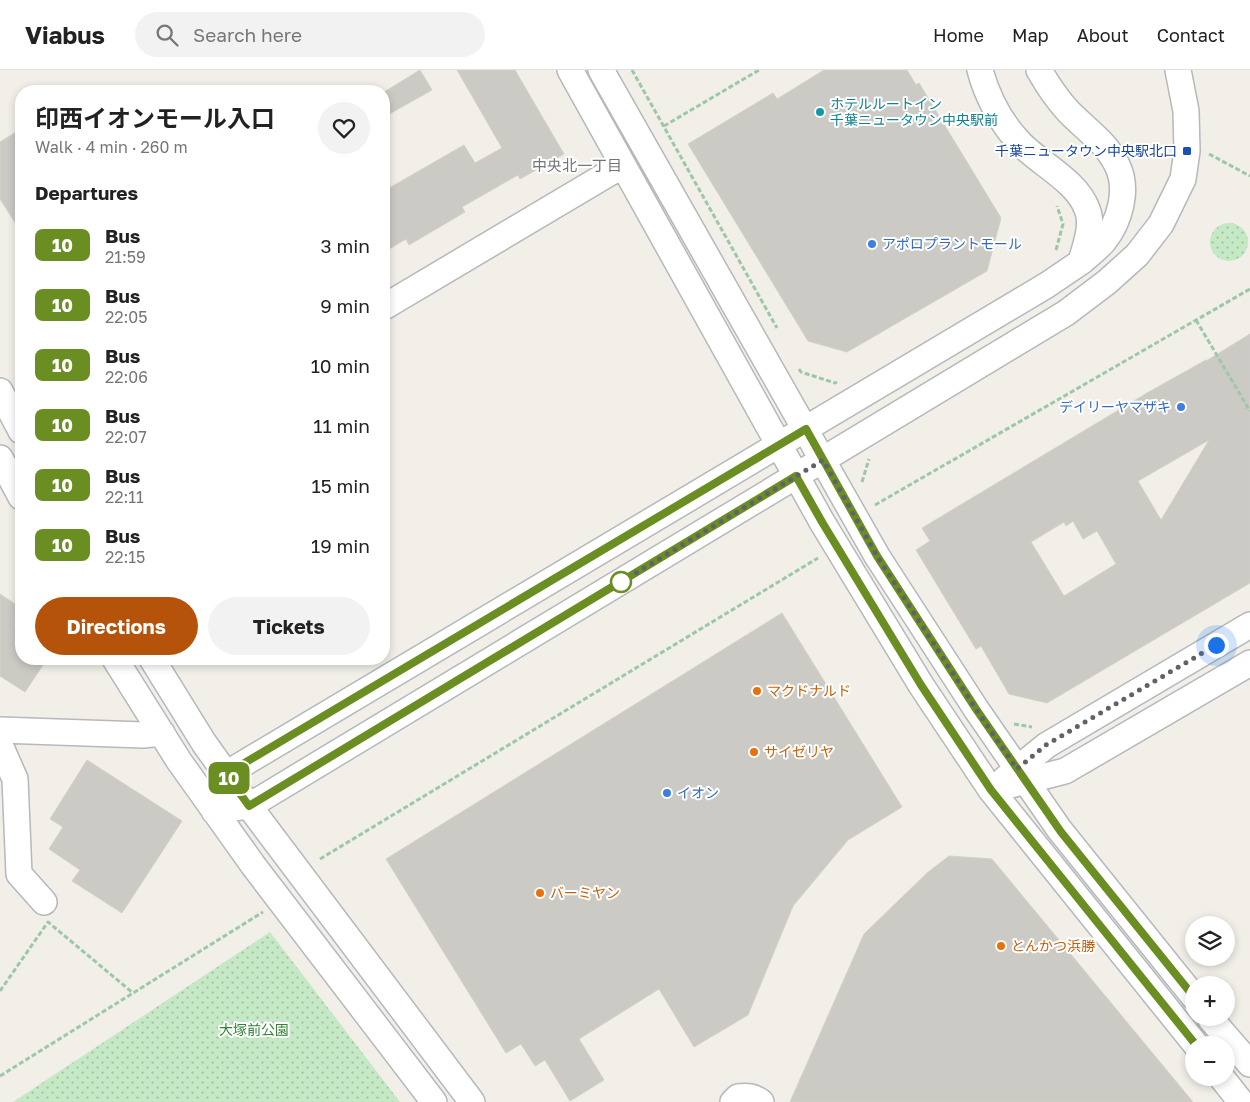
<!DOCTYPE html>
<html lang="en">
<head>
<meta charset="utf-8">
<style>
	:root { --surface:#fff; --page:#f2f2f2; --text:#222; --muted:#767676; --line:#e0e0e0; --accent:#b45309 }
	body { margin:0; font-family:"Golos Text","Noto Sans JP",sans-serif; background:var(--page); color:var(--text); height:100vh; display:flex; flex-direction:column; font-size:19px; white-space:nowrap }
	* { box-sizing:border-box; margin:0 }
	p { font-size:16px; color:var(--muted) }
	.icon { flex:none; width:28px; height:28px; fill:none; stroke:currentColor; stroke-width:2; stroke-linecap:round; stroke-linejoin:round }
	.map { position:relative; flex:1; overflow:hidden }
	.side { position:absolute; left:15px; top:15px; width:375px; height:580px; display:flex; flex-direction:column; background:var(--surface); border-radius:20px; box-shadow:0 2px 8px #0003 }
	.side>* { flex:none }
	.badge { padding:0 10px; border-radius:8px; font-size:18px; line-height:32px }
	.fabs { position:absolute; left:1185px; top:846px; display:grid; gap:10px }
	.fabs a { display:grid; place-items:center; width:50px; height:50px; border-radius:50%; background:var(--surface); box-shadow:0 2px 8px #0003; font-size:25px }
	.you { position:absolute; width:25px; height:25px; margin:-12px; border:4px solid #fff; border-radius:50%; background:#1a73e8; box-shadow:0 0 0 8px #1a73e833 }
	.map>.badge { position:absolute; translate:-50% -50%; box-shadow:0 0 0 2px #fff }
	h2 { padding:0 20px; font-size:19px; line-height:45px }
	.round { display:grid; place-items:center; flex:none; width:52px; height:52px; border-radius:26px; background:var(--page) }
	.overview { display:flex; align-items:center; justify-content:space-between; height:85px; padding:0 20px }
	h1 { font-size:24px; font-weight:700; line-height:38px }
	.action { display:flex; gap:10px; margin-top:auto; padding:10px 20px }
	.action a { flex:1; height:58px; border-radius:30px; background:var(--accent); color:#fff; font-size:20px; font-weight:700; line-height:58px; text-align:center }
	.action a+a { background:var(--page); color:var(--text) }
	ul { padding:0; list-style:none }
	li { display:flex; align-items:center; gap:15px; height:60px; padding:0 20px }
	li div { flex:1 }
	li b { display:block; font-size:19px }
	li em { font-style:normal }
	li .badge { min-width:55px; font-weight:700; text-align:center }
	header { display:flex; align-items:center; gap:30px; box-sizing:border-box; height:70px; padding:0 25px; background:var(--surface); border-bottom:1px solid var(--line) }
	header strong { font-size:24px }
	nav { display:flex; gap:28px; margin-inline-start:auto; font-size:18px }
	.search { width:350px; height:45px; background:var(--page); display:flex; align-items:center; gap:12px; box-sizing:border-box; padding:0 18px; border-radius:28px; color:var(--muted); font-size:19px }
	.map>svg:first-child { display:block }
	.grass { fill:url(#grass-dots) }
	.building { fill:#cccac5; stroke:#d6d1c6; fill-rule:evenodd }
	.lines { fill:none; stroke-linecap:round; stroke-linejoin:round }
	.minor-casing { stroke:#b5b8bc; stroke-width:28 }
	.path { stroke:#9cc7a9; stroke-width:3; stroke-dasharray:5 2.5; stroke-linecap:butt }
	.minor { stroke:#fff; stroke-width:25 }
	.line-casing { stroke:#fff; stroke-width:11 }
	.line { stroke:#6b8e23; stroke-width:8 }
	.walk { stroke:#5f6368; stroke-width:5; stroke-dasharray:0 9 }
	.culture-dot { fill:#0f9aa8; stroke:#fff; stroke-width:2 }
	.transit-dot { fill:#1a4fb4; stroke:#fff; stroke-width:2 }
	.shop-dot { fill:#3f7fe0; stroke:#fff; stroke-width:2 }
	.stop-dot { fill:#fff; stroke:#6b8e23; stroke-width:2.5 }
	.food-dot { fill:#e8710a; stroke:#fff; stroke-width:2 }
	.labels { text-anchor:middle; stroke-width:4; stroke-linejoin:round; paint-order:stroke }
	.culture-label { font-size:14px; fill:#0d838f; stroke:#fff; text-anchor:start }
	.transit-label { font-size:14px; fill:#164399; stroke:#fff; text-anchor:end }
	.shop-label { font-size:14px; fill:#366cbe; stroke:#fff; text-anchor:start }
	.food-label { font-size:14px; fill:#c56008; stroke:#fff; text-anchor:start }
	.park-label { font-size:14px; fill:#348238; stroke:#fff }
	.neighbourhood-label { font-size:15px; fill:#70757a; stroke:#fff }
</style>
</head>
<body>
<header>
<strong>Viabus</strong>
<div class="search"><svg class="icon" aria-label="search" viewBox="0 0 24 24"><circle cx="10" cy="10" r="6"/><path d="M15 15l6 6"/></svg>Search here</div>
<nav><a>Home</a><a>Map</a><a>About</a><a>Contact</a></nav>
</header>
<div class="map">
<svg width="1250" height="1032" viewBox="0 0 1250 1032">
	<defs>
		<pattern id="grass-dots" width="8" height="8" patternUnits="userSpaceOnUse" patternTransform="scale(1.25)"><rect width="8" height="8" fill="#c5e8c5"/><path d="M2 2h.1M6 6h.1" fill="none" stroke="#a3c0a4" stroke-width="1.8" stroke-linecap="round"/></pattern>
	</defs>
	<rect width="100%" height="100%" fill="#f1efe8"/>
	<path class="grass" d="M1210 172a19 19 0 1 1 38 0a19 19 0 1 1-38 0Z
		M270,862L400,1032H13Z"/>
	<path class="building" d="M420,0L432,20L384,47V22Z
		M457,0H515L564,84L520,109L518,105L462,137L465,142L409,175L406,169L384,182V121L464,75L475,93L502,78Z
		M824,0H907L916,15L919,13L1001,148L987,201L847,282L808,271L688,74L773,23L777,29Z
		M21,59V162L0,129V72Z
		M1250,264V513L1047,633L1009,624L981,576L976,579L916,480L930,471L922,458L1147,323L1206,290V291ZM1209,370L1161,450L1138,411ZM1073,451L1083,469L1097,461L1116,494L1064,526L1031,472L1064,452L1066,456Z
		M0,524L21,538V544L14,555L21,560V589H47L25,622L0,606Z
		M782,543L902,737L848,770L793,836L748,945L694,977L659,919L579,969L604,1010L570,1031L545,990L535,996L521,974L506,983L386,789Z
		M87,690L182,751L122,843L72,811L80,800L49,779L63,757L50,749Z
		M949,786L992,789L1193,1032H790L864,864L927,803Z"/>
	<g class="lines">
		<g class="minor-casing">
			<path id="minor" d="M570,0L822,452L921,615L991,720L1196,975
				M601,0L877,486L976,639L1059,759L1194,927
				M980,0C987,26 1001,53 1020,73C1040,94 1077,111 1087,139C1094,155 1085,176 1081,192L1047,215L226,704L214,741L249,736L1066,243L1107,212L1137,185L1161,154L1183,109L1187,81L1186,41L1178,0
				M1039,0C1047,14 1057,29 1068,41C1084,58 1107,73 1117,95C1129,119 1120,151 1104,171C1098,178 1089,185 1081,192
				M384,237L623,95
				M0,321L21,361
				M0,388L21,427
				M115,589L179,691L253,795L434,1032
				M152,589L204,673L249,736L472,1032
				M0,660L143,665L162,663
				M0,675L15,709L19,804L44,832
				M1005,709L1047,675L1250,555
				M1011,715L1065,701L1250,593
				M1210,948L1250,994
				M1222,1008L1241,1032
				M733,1032L738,1027C747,1026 753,1026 761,1032"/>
		</g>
		<path class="path" d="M632,0L777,258
			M664,56L759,0
			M1209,84L1250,106
			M1056,180L1063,154L1057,136
			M1196,250L1250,341
			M799,299L801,302L835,313L837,312
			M862,412L869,389
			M875,435L1250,219
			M1014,654L1032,657
			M320,789L818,488
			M0,921L48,852L133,923
			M0,1006L263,842"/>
		<use href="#minor" class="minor"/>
	</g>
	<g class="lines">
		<g class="line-casing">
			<path id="line" d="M1194,927L1061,762L976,639L877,486L806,359L226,704L249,736L796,406L822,452L921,615L991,720L1196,975"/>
		</g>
		<use href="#line" class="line"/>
		<path class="walk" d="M621,512L823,390L877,486L976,639L1017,699L1046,675L1216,575"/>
	</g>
	<circle class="culture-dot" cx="820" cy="42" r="5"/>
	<rect class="transit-dot" x="1182" y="76" width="10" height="10" rx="2.5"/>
	<g class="shop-dot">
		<circle cx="872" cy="174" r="5"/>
		<circle cx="1181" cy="337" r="5"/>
		<circle cx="667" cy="723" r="5"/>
	</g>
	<circle class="stop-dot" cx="621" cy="512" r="10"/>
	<g class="food-dot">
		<circle cx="757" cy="621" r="5"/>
		<circle cx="754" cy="682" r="5"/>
		<circle cx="540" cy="823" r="5"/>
		<circle cx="1001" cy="876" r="5"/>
	</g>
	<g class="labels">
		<g class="culture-label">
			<text x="830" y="39">ホテルルートイン<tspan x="830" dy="16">千葉ニュータウン中央駅前</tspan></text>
		</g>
		<g class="transit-label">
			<text x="1177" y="86">千葉ニュータウン中央駅北口</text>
		</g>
		<g class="shop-label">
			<text x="882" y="179">アポロプラントモール</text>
			<text x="1171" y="342" text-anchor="end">デイリーヤマザキ</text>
			<text x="677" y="728">イオン</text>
		</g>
		<g class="food-label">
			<text x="767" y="626">マクドナルド</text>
			<text x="764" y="687">サイゼリヤ</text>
			<text x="550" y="828">バーミヤン</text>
			<text x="1011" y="881">とんかつ浜勝</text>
		</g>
		<g class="park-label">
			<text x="254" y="965">大塚前公園</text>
		</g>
		<g class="neighbourhood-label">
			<text x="577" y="101">中央北一丁目</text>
		</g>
	</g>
</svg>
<div class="fabs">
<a><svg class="icon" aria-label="layers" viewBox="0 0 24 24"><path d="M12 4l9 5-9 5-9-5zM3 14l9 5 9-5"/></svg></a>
<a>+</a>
<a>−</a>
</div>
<div class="you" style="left:1216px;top:575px"></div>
<b class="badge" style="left:229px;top:708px;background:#6b8e23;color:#fff">10</b>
<section class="side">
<div class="overview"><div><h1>印西イオンモール入口</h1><p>Walk · 4 min · 260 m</p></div><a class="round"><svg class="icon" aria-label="heart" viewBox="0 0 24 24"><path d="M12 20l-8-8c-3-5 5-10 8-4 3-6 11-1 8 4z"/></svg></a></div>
<h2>Departures</h2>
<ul>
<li><span class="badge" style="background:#6b8e23;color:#fff">10</span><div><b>Bus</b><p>21:59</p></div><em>3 min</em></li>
<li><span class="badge" style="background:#6b8e23;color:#fff">10</span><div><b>Bus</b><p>22:05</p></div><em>9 min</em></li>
<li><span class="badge" style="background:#6b8e23;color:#fff">10</span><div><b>Bus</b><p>22:06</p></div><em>10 min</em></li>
<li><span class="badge" style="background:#6b8e23;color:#fff">10</span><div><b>Bus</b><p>22:07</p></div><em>11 min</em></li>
<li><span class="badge" style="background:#6b8e23;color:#fff">10</span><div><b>Bus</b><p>22:11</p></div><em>15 min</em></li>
<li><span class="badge" style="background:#6b8e23;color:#fff">10</span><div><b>Bus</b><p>22:15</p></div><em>19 min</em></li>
</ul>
<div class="action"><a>Directions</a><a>Tickets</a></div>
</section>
</div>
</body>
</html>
